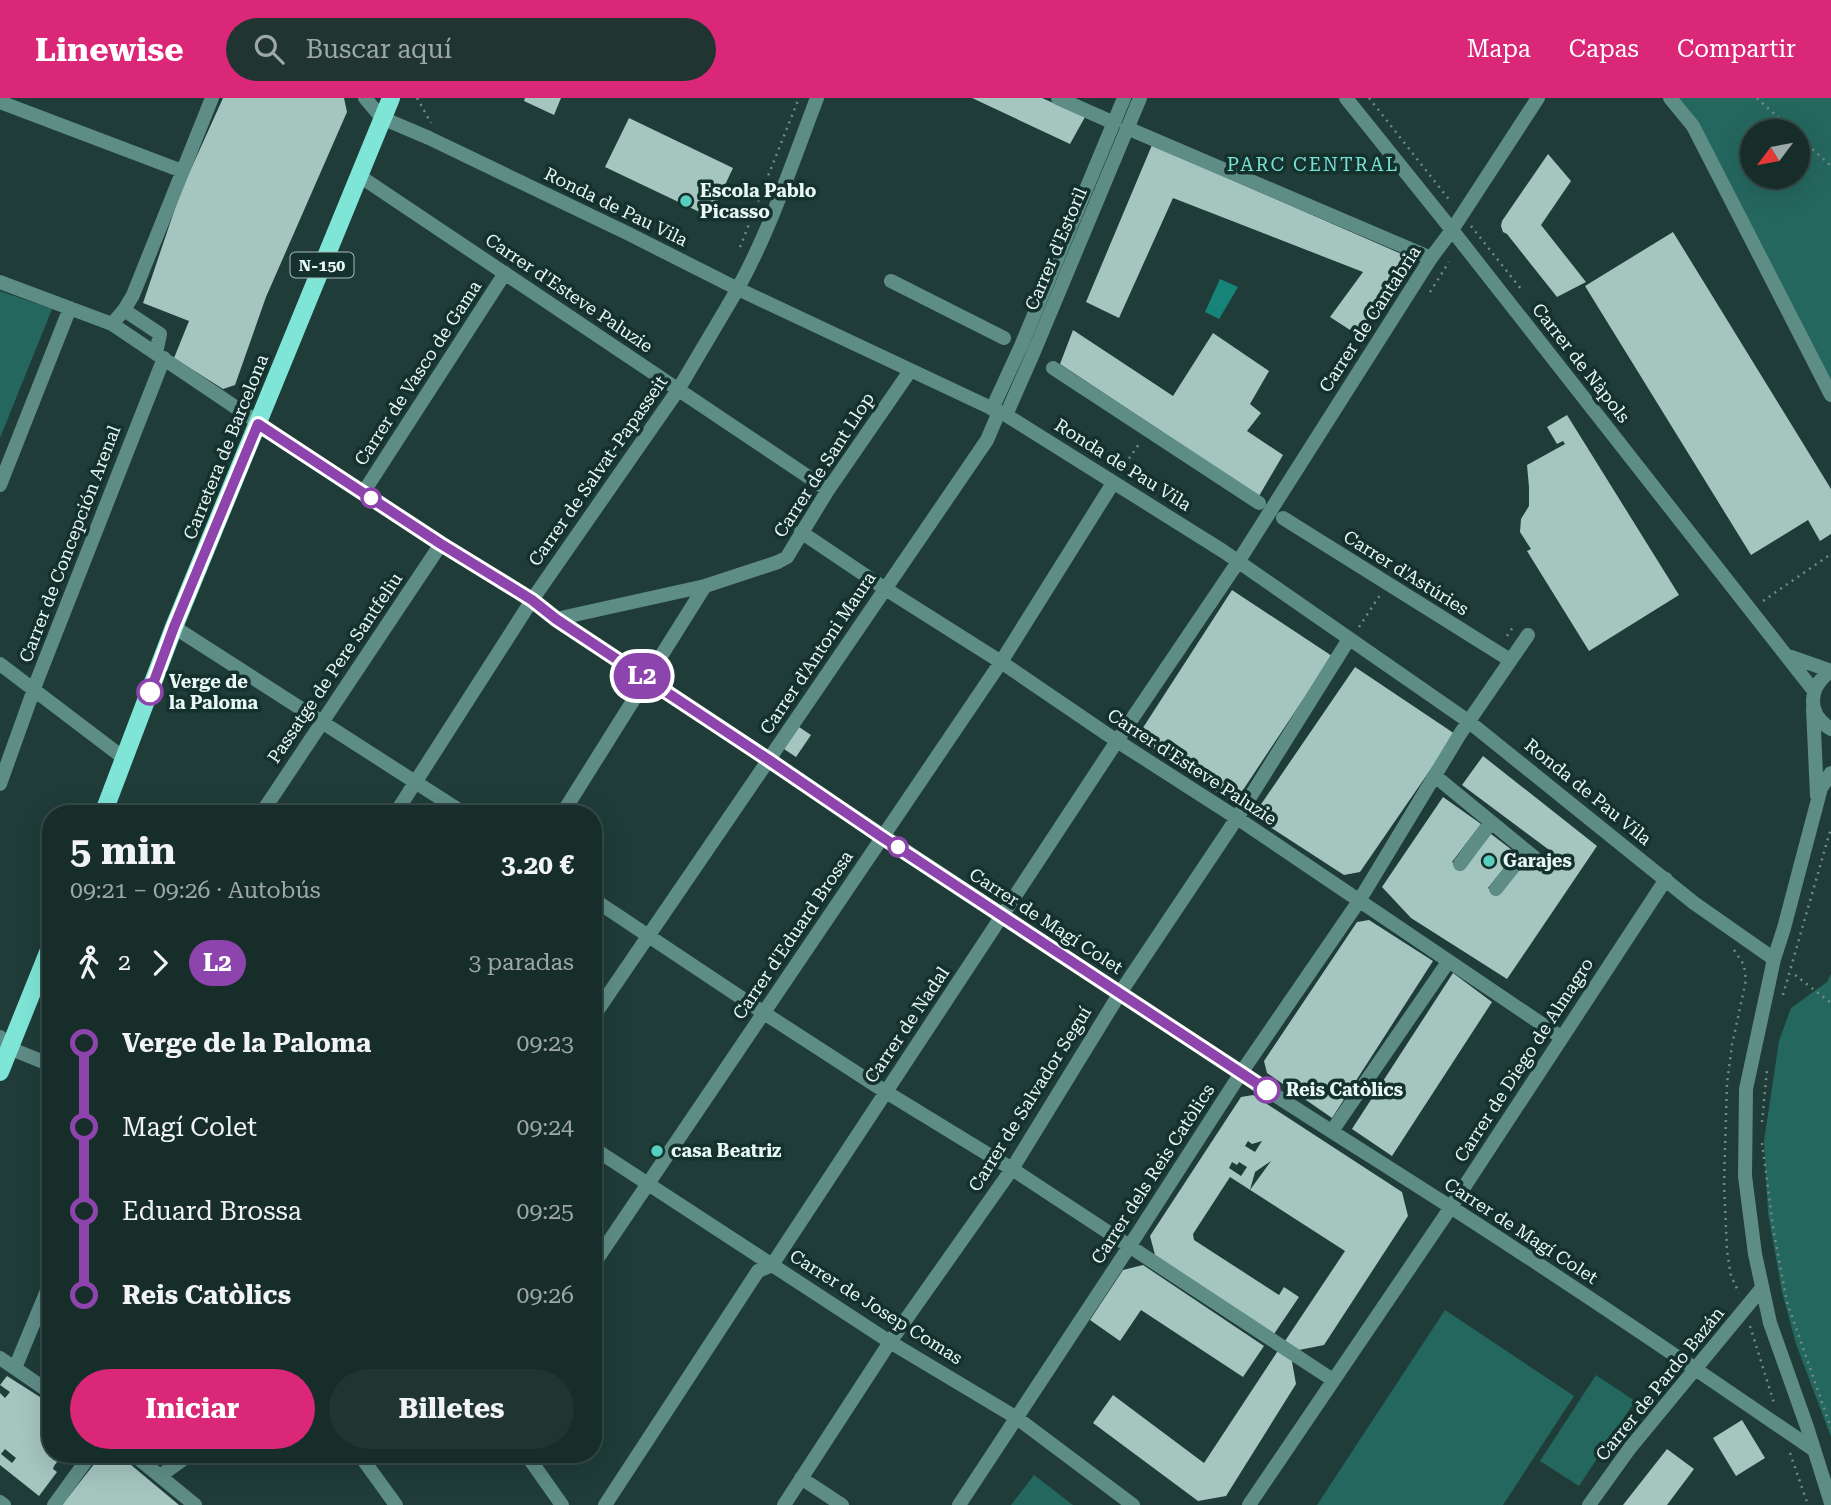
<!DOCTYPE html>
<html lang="es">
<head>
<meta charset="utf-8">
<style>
	:root { --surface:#172d2a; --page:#203532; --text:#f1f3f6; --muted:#9ea8a8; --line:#364947; --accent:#db2777 }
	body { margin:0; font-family:"Roboto Serif",serif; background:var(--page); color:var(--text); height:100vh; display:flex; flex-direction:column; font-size:26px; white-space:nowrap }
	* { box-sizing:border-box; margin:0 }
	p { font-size:23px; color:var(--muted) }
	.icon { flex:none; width:38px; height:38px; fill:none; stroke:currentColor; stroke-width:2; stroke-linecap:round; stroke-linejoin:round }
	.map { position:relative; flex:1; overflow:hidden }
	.sheet { position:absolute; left:42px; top:707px; width:560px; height:658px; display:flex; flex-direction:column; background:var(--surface); border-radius:28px; box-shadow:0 7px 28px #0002,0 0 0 2px var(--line) }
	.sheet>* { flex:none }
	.badge { padding:0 14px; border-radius:23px; font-size:24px; line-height:46px }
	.needle { width:46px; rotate:238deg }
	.fabs { position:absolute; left:1740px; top:21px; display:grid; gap:14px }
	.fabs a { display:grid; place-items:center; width:70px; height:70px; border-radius:50%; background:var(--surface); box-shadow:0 7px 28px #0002,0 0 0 2px var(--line); font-size:35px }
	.map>.badge { position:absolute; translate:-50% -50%; box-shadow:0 0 0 4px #fff }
	.legs { display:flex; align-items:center; gap:10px; height:77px; padding:0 28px; font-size:23px }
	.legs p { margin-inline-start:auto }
	.summary { display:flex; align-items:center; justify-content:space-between; height:119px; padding:0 28px }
	h1 { font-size:38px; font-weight:700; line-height:52px }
	.primary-button { display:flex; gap:14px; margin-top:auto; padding:14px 28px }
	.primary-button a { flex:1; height:80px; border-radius:42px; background:var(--accent); color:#fff; font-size:28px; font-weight:700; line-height:80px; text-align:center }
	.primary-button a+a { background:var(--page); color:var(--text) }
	ul { padding:0 28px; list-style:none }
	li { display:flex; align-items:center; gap:24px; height:84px; font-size:26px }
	li i { display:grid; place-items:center; width:10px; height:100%; margin:0 9px; background:currentColor }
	li i::after { content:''; width:18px; height:18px; margin:-9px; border:5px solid; border-radius:50%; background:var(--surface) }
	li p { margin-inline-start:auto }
	li:first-child i { background:linear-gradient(#0000 50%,currentColor 0) }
	li:last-child i { background:linear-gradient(currentColor 50%,#0000 0) }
	header { display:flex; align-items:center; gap:42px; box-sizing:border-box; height:98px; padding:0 35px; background:var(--accent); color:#fff }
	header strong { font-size:33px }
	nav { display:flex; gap:38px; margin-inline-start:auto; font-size:24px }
	.search { width:490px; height:63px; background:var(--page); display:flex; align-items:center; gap:18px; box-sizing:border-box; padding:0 24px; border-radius:38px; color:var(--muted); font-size:26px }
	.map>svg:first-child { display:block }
	.green { fill:#24675f; fill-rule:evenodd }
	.water { fill:#178479 }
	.building { fill:#a5c5bf; fill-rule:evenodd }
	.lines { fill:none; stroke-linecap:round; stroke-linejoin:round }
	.path { stroke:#738a87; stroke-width:2.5; stroke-dasharray:2 5; stroke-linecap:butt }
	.pedestrian { stroke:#5e8d86; stroke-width:14 }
	.minor { stroke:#5e8d86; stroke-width:14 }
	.primary { stroke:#7ee5d7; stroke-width:18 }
	.line-1-casing { stroke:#fff; stroke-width:16 }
	.line-1 { stroke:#8e44ad; stroke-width:10 }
	.poi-dot { fill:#58cebf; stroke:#15312d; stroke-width:2.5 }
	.stop-1-dot { fill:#fff; stroke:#8e44ad; stroke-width:3.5 }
	.labels { text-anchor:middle; stroke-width:7; stroke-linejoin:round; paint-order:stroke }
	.shield { fill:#15312d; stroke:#a9bcb9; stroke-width:2 }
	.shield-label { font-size:16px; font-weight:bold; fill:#e8f8f5 }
	.poi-label { font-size:18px; font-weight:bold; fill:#e8f8f5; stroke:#15312d; text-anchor:start }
	.street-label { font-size:18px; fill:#e8f8f5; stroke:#15312d }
	.stop-label { font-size:18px; font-weight:bold; fill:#e8f8f5; stroke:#15312d; text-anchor:start }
	.neighbourhood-label { font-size:19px; letter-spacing:2px; fill:#78e0d2; stroke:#15312d }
</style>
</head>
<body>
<header>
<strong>Linewise</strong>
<div class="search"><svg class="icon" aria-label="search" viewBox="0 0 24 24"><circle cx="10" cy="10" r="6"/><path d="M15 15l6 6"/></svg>Buscar aquí</div>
<nav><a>Mapa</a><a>Capas</a><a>Compartir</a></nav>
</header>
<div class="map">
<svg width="1831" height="1407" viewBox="0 0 1831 1407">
	<rect width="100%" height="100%" fill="#1f3c38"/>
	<path class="green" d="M1670,0H1831V297ZM1752,33H1797V79H1752Z
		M0,193L52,211L0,340Z
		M1831,876V1339L1796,1246L1782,1194L1768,1115L1764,1043L1779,943L1791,910L1827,884Z
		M1445,1212L1574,1298L1503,1407H1317Z
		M1596,1277L1635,1303L1579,1388L1540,1363Z
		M1034,1377L1073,1407H1011Z"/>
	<path class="water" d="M1220,181L1238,189L1219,221L1205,214Z"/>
	<path class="building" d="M223,0H344L347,14L266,199L235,287L223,291L174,260L189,223L143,205L181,93Z
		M525,0H561L554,17L524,3Z
		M972,0H1042L1085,19L1070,46Z
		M629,20L733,70L710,119L605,69Z
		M1152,47L1413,161L1361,239L1330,219L1363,174L1173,100L1119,220L1086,204Z
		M1548,56L1571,83L1541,127L1586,184L1557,199L1507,136L1503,134L1501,128L1502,123Z
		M1673,134L1831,391V436L1820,443L1808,422L1751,457L1585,188Z
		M1073,232L1173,298L1213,235L1269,273L1250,306L1261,315L1247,333L1283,357L1259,398L1060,266Z
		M1567,317L1679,497L1589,553L1527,453L1531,451L1520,434L1521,421L1529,408V389L1527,367L1565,346L1563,343L1557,346L1547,329Z
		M1232,492L1332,558L1237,701L1232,704L1137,639Z
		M1355,569L1455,636L1360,774L1344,777L1253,718Z
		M799,629L811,637L796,659L784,651Z
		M1483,658L1597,748L1507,881L1411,820L1382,789L1443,699L1481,726L1452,764L1462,772L1491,736L1516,755L1488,790L1497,796L1524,761L1540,774L1556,757L1462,687Z
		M1369,822L1433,863L1332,1020L1267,975L1264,963L1357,824Z
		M1453,875L1492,904L1392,1058L1352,1031Z
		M1253,997L1402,1094L1408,1118L1324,1247L1299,1252L1285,1243L1345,1153L1230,1079L1193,1136L1194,1142L1279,1197L1284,1189L1299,1199L1274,1236L1155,1157L1150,1138L1241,999ZM1248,1043L1252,1046L1262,1043L1255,1054L1245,1048ZM1271,1063L1250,1092L1255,1074ZM1232,1064L1237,1067L1239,1064L1247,1069L1241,1078L1229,1070Z
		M1143,1167L1264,1248L1243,1279L1141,1212L1120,1243L1090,1222L1123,1172Z
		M1279,1251L1291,1258L1296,1286L1226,1398L1198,1403L1093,1325L1113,1297L1204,1365Z
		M7,1278L51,1306V1356H63L54,1368L53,1371L57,1374L39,1398L0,1367V1295L5,1300L10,1294L0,1287ZM5,1351L16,1360L12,1365L1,1356Z
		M1742,1322L1765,1360L1736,1378L1713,1340Z
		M1667,1351L1694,1371L1667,1407H1623Z
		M102,1356H118L179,1407H62Z"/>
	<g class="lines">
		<path class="path" d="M417,0L431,25
			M1369,0L1451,104
			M1757,0L1793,33
			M1797,37L1831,68
			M1471,128L1521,191
			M740,149L799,0
			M1430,194L1449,164
			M1121,372L1139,346
			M1763,503L1831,456
			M1359,529L1380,497
			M1507,538L1513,529
			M1734,852L1744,867L1746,882L1732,947L1727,985L1724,1085L1727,1153L1731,1178L1739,1195
			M1795,877L1831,905
			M1783,897L1831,730
			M1762,1024L1767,972
			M1762,1045L1774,1135L1787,1204L1831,1330
			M1750,1228L1774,1305
			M1790,1355L1808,1407"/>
		<path class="pedestrian" d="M1058,0L1114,25
			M1127,30L1431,160
			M891,183L1004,240
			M1053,270L1259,405
			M1283,420L1510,562
			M54,1407L91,1356"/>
		<path class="minor" d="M365,0L382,20L429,40L627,135L738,191L1006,317L1223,453L1468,623L1694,805L1774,861
			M1346,0L1452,132L1814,593
			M1670,0L1693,28L1831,297
			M0,4L182,73
			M358,77L828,392
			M0,184L112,226L363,395L441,446L532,502L556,521C783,672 1010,823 1238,973C1308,1019 1379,1063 1449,1108C1572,1187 1693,1269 1814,1352
			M124,212L160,236L156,255
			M112,226L124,212L133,197L212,0
			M992,311L1021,248L1124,0
			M1006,317L1033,256L1140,0
			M0,387L70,210
			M363,395L505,175
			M801,434L884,490L1001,564L1117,643L1237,720L1561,939
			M556,521L705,488L778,464L787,459L828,392L910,273
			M174,529L465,716
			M1786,557L1831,573
			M0,566L125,661
			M1831,573C1808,589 1806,616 1831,631
			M1813,610L1817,698
			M1831,675L1821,690L1784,830L1774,861L1746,991L1745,1078L1755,1156L1770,1225L1807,1329L1831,1405
			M1435,678L1535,760
			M0,686L38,580L164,260
			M261,716L441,446
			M395,716L532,502L678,292L730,204C767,142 791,68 817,0
			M562,716L705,488
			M1460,766L1491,724
			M1496,791L1526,753
			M593,801L764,915L886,994L1012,1071L1333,1282
			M593,919L987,342L999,314
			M0,939L9,950L51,967
			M1332,1033L1448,864
			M593,1050L890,1244L1017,1320L1133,1407
			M593,1167L1001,564L1113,385
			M0,1260L51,1295
			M15,1270L51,1183
			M133,1356L195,1407
			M359,1356L396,1407
			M526,1356L562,1407
			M160,1378L190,1356
			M801,1380L842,1407
			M0,1404L4,1407
			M605,1407L758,1173L772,1167L1117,643L1238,464L1431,160L1452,132L1538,0
			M784,1407L890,1244L1012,1071L1120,895L1237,720L1349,541
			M959,1407L1129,1149L1241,975L1359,803L1460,636L1528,537
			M1249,1407L1451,1109L1666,781
			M1589,1407L1630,1350L1762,1190"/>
		<path class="primary" d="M103,716L174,529L391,0
			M0,974L51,847"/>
	</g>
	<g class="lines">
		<g class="line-1-casing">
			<path id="line-1" d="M150,594L174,529L258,326L441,446L532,502L556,521L769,662L882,739L1267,992"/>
		</g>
		<use href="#line-1" class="line-1"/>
	</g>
	<g class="poi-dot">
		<circle cx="686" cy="103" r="7"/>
		<circle cx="1489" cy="763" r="7"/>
		<circle cx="657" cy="1053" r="7"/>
	</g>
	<g class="stop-1-dot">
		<circle cx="371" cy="400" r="9"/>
		<circle cx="150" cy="594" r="12"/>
		<circle cx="898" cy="749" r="9"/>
		<circle cx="1267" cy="992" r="12"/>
	</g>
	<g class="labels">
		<rect class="shield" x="290.5" y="154.5" width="63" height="25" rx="5"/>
		<g class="shield-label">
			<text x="322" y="173">N-150</text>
		</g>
		<g class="poi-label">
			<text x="700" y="99">Escola Pablo<tspan x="700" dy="21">Picasso</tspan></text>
			<text x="1503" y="769">Garajes</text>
			<text x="671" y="1059">casa Beatriz</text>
		</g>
		<g class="street-label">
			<text transform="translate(616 109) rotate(26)" y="6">Ronda de Pau Vila</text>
			<text transform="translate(1056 151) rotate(-67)" y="6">Carrer d'Estoril</text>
			<text transform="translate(569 195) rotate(34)" y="6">Carrer d'Esteve Paluzie</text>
			<text transform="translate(1370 221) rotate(-57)" y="6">Carrer de Cantabria</text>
			<text transform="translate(1581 265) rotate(52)" y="6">Carrer de Nàpols</text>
			<text transform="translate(418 275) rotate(-57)" y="6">Carrer de Vasco de Gama</text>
			<text transform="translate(226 349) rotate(-68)" y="6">Carretera de Barcelona</text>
			<text transform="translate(824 367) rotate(-57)" y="6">Carrer de Sant Llop</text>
			<text transform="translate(1123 367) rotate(32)" y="6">Ronda de Pau Vila</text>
			<text transform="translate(598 373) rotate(-55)" y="6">Carrer de Salvat-Papasseit</text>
			<text transform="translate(70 446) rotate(-69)" y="6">Carrer de Concepción Arenal</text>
			<text transform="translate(1406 475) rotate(32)" y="6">Carrer d'Astúries</text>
			<text transform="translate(818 555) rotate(-56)" y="6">Carrer d'Antoni Maura</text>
			<text transform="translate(335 570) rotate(-56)" y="6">Passatge de Pere Santfeliu</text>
			<text transform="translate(1192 669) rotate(33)" y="6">Carrer d'Esteve Paluzie</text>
			<text transform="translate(1588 694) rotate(39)" y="6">Ronda de Pau Vila</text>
			<text transform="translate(1046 823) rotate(33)" y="6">Carrer de Magí Colet</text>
			<text transform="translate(793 837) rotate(-56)" y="6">Carrer d'Eduard Brossa</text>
			<text transform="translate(907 927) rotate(-56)" y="6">Carrer de Nadal</text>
			<text transform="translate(1524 962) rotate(-57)" y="6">Carrer de Diego de Almagro</text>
			<text transform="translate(1030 1001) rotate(-58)" y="6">Carrer de Salvador Seguí</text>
			<text transform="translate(1153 1076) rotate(-57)" y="6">Carrer dels Reis Catòlics</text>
			<text transform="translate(1521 1133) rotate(33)" y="6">Carrer de Magí Colet</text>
			<text transform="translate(876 1209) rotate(32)" y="6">Carrer de Josep Comas</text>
			<text transform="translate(1660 1286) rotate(-51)" y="6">Carrer de Pardo Bazán</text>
		</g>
		<g class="stop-label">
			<text x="169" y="590">Verge de<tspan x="169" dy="21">la Paloma</tspan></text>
			<text x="1286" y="998">Reis Catòlics</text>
		</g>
		<g class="neighbourhood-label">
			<text x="1313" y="73">PARC CENTRAL</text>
		</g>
	</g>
</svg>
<div class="fabs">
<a><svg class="needle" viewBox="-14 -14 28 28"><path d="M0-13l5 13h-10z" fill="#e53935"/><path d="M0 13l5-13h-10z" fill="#9ea8a8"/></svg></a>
</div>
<b class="badge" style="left:642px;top:578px;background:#8e44ad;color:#fff">L2</b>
<section class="sheet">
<div class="summary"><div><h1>5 min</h1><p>09:21 – 09:26 · Autobús</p></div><b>3.20 €</b></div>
<div class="legs"><svg class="icon" aria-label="walk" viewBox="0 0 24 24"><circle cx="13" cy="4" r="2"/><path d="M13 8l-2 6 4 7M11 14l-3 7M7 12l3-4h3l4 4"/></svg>2<svg class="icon" aria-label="forward" viewBox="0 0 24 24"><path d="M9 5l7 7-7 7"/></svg><b class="badge" style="background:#8e44ad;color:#fff">L2</b><p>3 paradas</p></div>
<ul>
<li><i style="color:#8e44ad"></i><b>Verge de la Paloma</b><p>09:23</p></li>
<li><i style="color:#8e44ad"></i><span>Magí Colet</span><p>09:24</p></li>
<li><i style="color:#8e44ad"></i><span>Eduard Brossa</span><p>09:25</p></li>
<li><i style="color:#8e44ad"></i><b>Reis Catòlics</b><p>09:26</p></li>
</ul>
<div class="primary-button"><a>Iniciar</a><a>Billetes</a></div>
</section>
</div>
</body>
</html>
